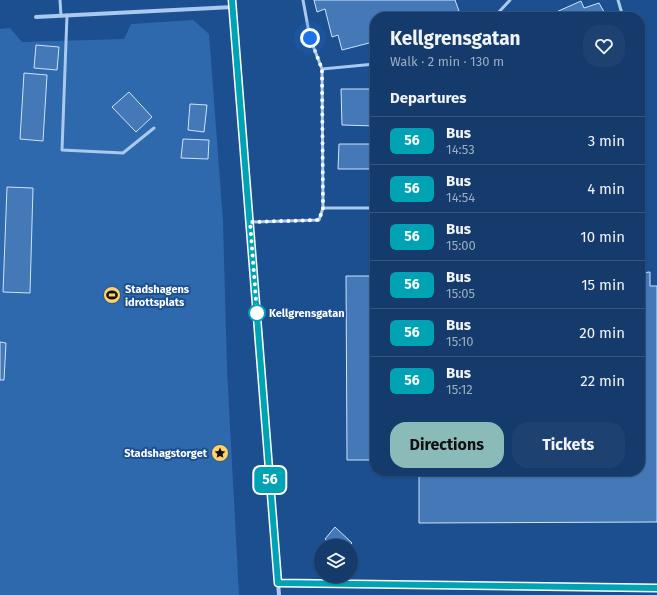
<!DOCTYPE html>
<html lang="en">
<head>
<meta charset="utf-8">
<style>
	:root { --surface:#143b6b; --page:#1d4271; --text:#f1f3f6; --muted:#9dadc1; --line:#33557e; --accent:#8bbbb9 }
	body { margin:0; font-family:"Fira Sans",sans-serif; background:var(--page); color:var(--text); height:100vh; display:flex; flex-direction:column; font-size:15px; white-space:nowrap }
	* { box-sizing:border-box; margin:0 }
	p { font-size:13px; color:var(--muted) }
	.icon { flex:none; width:22px; height:22px; fill:none; stroke:currentColor; stroke-width:2; stroke-linecap:round; stroke-linejoin:round }
	.map { position:relative; flex:1; overflow:hidden }
	.panel { position:absolute; left:370px; top:12px; width:275px; height:464px; display:flex; flex-direction:column; background:var(--surface); border-radius:16px; box-shadow:0 1px 3px #0004,0 0 0 1px var(--line) }
	.panel>* { flex:none }
	.badge { padding:0 8px; border-radius:6px; font-size:14px; line-height:26px }
	.tools { position:absolute; left:314px; top:539px; display:grid; gap:8px }
	.tools a { display:grid; place-items:center; width:44px; height:44px; border-radius:50%; background:var(--surface); box-shadow:0 1px 3px #0004,0 0 0 1px var(--line); font-size:20px }
	.you { position:absolute; width:20px; height:20px; margin:-10px; border:3px solid #fff; border-radius:50%; background:#1a73e8; box-shadow:0 0 0 6px #1a73e833 }
	.map>.badge { position:absolute; translate:-50% -50%; box-shadow:0 0 0 2px #fff }
	h2 { padding:0 20px; font-size:15px; line-height:36px }
	.round { display:grid; place-items:center; flex:none; width:42px; height:42px; border-radius:16px; background:var(--page) }
	.headline { display:flex; align-items:center; justify-content:space-between; height:68px; padding:0 20px }
	h1 { font-size:19px; font-weight:700; line-height:30px }
	.button { display:flex; gap:8px; margin-top:auto; padding:8px 20px }
	.button a { flex:1; height:46px; border-radius:16px; background:var(--accent); color:#111; font-size:16px; font-weight:700; line-height:46px; text-align:center }
	.button a+a { background:var(--page); color:var(--text) }
	ul { padding:0; list-style:none }
	li { display:flex; align-items:center; gap:12px; height:48px; padding:0 20px; border-top:1px solid var(--line) }
	li div { flex:1 }
	li b { display:block; font-size:15px }
	li em { font-style:normal }
	li .badge { min-width:44px; font-weight:700; text-align:center }
	.map>svg:first-child { display:block }
	.green { fill:#2e69ad }
	.building { fill:#4478b7; stroke:#cfe3fa }
	.lines { fill:none; stroke-linecap:round; stroke-linejoin:round }
	.service { stroke:#a9c9ee; stroke-width:3 }
	.minor { stroke:#a9c9ee; stroke-width:4 }
	.line-casing { stroke:#fff; stroke-width:9 }
	.line { stroke:#00a3b4; stroke-width:6 }
	.walk { stroke:#fff; stroke-width:4; stroke-dasharray:0 7.2 }
	.stop-dot { fill:#fff; stroke:#00a3b4; stroke-width:2 }
	.labels { text-anchor:middle; stroke-width:4; stroke-linejoin:round; paint-order:stroke }
	.poi-label { font-size:11px; font-weight:bold; fill:#fff; stroke:#1b4f8f; text-anchor:start }
	.stop-label { font-size:11px; font-weight:bold; fill:#fff; stroke:#1b4f8f; text-anchor:start }
</style>
</head>
<body>
<div class="map">
<svg width="657" height="595" viewBox="0 0 657 595">
	<rect width="100%" height="100%" fill="#1b4f8f"/>
	<path class="green" d="M193,20L209,34L223,221L227,369L239,595H0V29L10,28L22,42L124,39L131,24Z"/>
	<path class="building" d="M314,0H455L459,11L436,17H375V32L370,33L373,42L342,50L338,35L332,37L325,9L317,12Z
		M581,1L584,8L599,3L607,17H545Z
		M36,45L59,47L57,70L34,68Z
		M24,73L47,75L43,141L20,139Z
		M341,89H375V126L342,125Z
		M129,92L152,117L136,132L112,107Z
		M190,104L207,105L204,132L188,130Z
		M183,139L209,140L208,159L181,158Z
		M339,144H375V169H338Z
		M7,187L33,188L30,293L3,292Z
		M650,272V286H657V522L419,523V471H640V273Z
		M346,276H375V460H347Z
		M0,342L6,343L4,380H0Z
		M335,527L352,543L349,546H332L325,539Z"/>
	<g class="lines">
		<path class="service" d="M60,0L61,16
			M618,0L623,17
			M67,15L62,150L123,153L154,128
			M488,17L498,13L510,0
			M322,69L375,64
			M323,208H375
			M251,222L319,220L323,208L322,69L310,38L303,0"/>
		<path class="minor" d="M232,0L279,595
			M36,17L233,7
			M278,583L657,588"/>
	</g>
	<g class="lines">
		<g class="line-casing">
			<path id="line" d="M232,0L278,583L657,588"/>
		</g>
		<use href="#line" class="line"/>
		<path class="walk" d="M257,313L250,222L319,220L323,208L322,69L310,38"/>
	</g>
	<defs>
		<g id="stadium-disc" transform="scale(0.9)"><circle r="9.5" fill="#ffd166" stroke="#1b4f8f"/><path d="M0-5a6.5 5 0 1 0 0 10a6.5 5 0 1 0 0-10ZM-3.5-1.8h7v3.6h-7Z" fill="#111"/></g>
		<g id="sight-disc" transform="scale(0.9)"><circle r="9.5" fill="#ffd166" stroke="#1b4f8f"/><path d="M0-6L1.8-2.2L6-1.7L2.9 1.2L3.7 5.4L0 3.3L-3.7 5.4L-2.9 1.2L-6-1.7L-1.8-2.2Z" fill="#111"/></g>
	</defs>
	<g fill-rule="evenodd">
		<use href="#stadium-disc" x="112" y="295"/>
		<use href="#sight-disc" x="220" y="453"/>
	</g>
	<circle class="stop-dot" cx="257" cy="313" r="8"/>
	<g class="labels">
		<g class="poi-label">
			<text x="125" y="293">Stadshagens<tspan x="125" dy="13">idrottsplats</tspan></text>
			<text x="207" y="457" text-anchor="end">Stadshagstorget</text>
		</g>
		<g class="stop-label">
			<text x="269" y="317">Kellgrensgatan</text>
		</g>
	</g>
</svg>
<div class="tools">
<a><svg class="icon" aria-label="layers" viewBox="0 0 24 24"><path d="M12 4l9 5-9 5-9-5zM3 14l9 5 9-5"/></svg></a>
</div>
<div class="you" style="left:310px;top:38px"></div>
<b class="badge" style="left:270px;top:480px;background:#00a3b4;color:#fff">56</b>
<section class="panel">
<div class="headline"><div><h1>Kellgrensgatan</h1><p>Walk · 2 min · 130 m</p></div><a class="round"><svg class="icon" aria-label="heart" viewBox="0 0 24 24"><path d="M12 20l-8-8c-3-5 5-10 8-4 3-6 11-1 8 4z"/></svg></a></div>
<h2>Departures</h2>
<ul>
<li><span class="badge" style="background:#00a3b4;color:#fff">56</span><div><b>Bus</b><p>14:53</p></div><em>3 min</em></li>
<li><span class="badge" style="background:#00a3b4;color:#fff">56</span><div><b>Bus</b><p>14:54</p></div><em>4 min</em></li>
<li><span class="badge" style="background:#00a3b4;color:#fff">56</span><div><b>Bus</b><p>15:00</p></div><em>10 min</em></li>
<li><span class="badge" style="background:#00a3b4;color:#fff">56</span><div><b>Bus</b><p>15:05</p></div><em>15 min</em></li>
<li><span class="badge" style="background:#00a3b4;color:#fff">56</span><div><b>Bus</b><p>15:10</p></div><em>20 min</em></li>
<li><span class="badge" style="background:#00a3b4;color:#fff">56</span><div><b>Bus</b><p>15:12</p></div><em>22 min</em></li>
</ul>
<div class="button"><a>Directions</a><a>Tickets</a></div>
</section>
</div>
</body>
</html>
